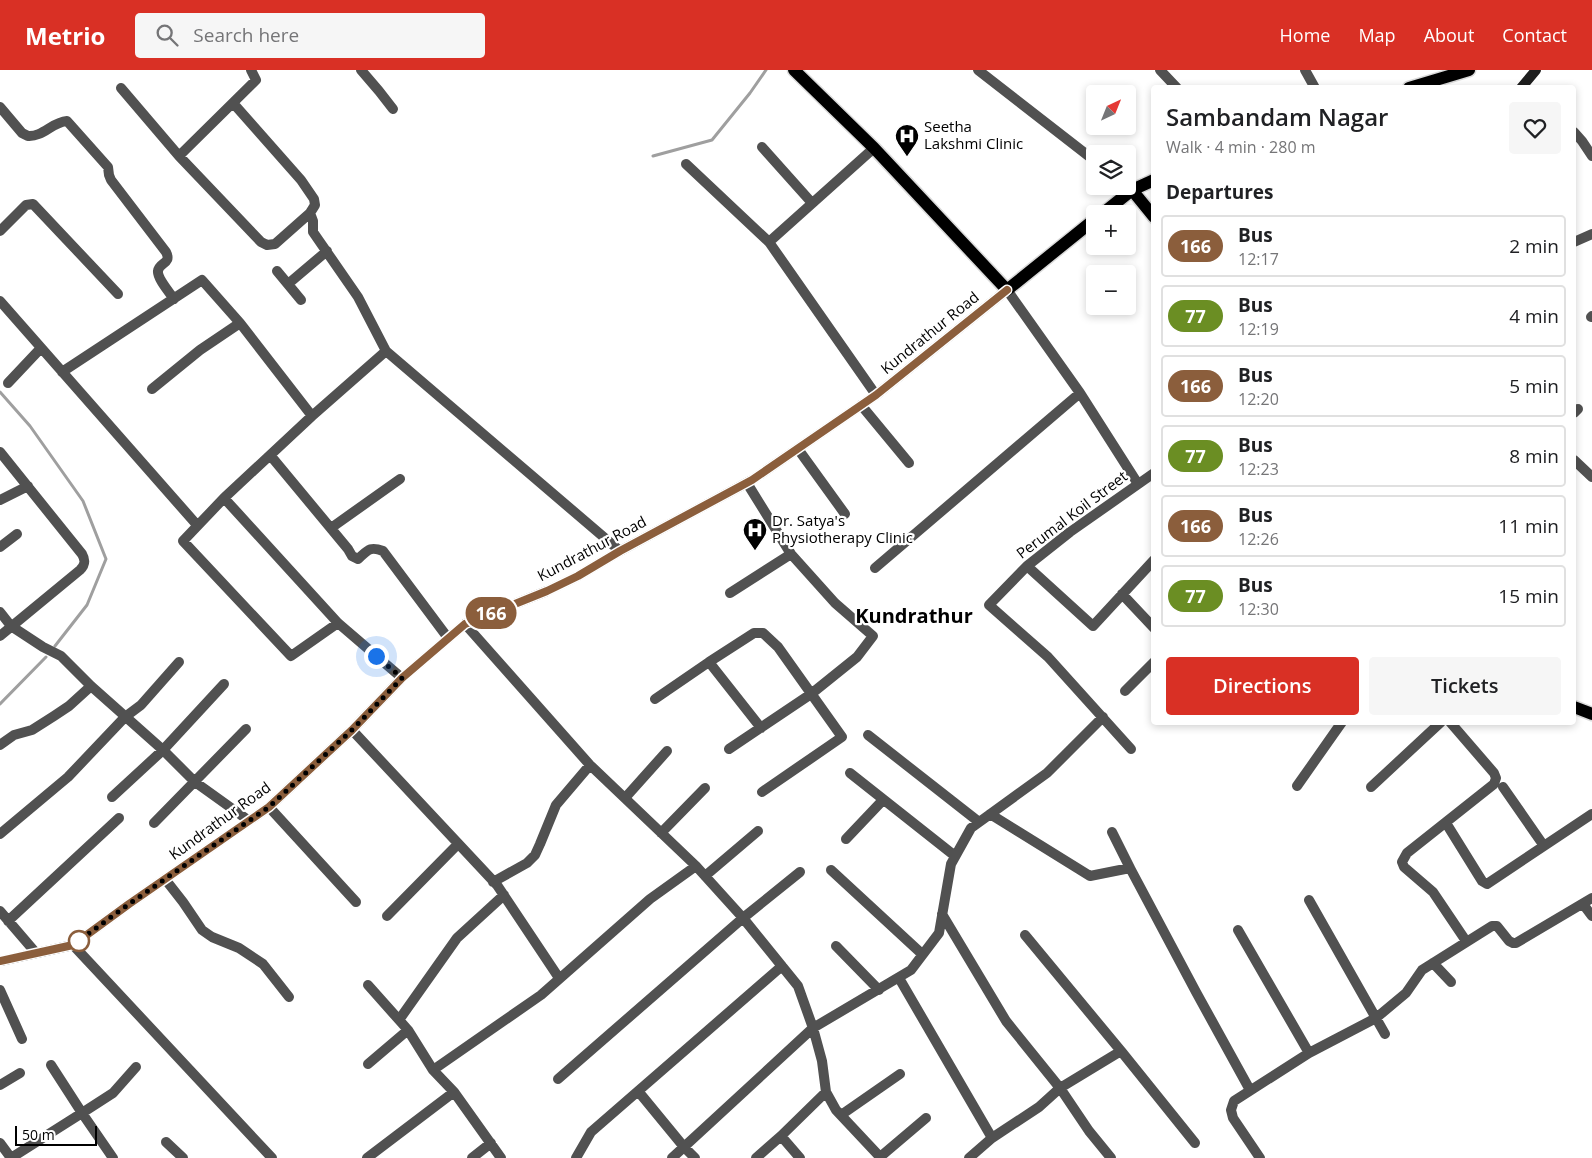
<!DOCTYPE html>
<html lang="en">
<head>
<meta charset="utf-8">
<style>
	:root { --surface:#fff; --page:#f6f6f6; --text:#202124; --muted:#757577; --line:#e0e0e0; --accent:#d93025 }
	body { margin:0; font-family:"Open Sans",sans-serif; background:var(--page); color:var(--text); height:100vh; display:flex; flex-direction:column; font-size:19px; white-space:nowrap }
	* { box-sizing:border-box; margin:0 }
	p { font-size:16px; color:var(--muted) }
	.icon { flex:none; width:28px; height:28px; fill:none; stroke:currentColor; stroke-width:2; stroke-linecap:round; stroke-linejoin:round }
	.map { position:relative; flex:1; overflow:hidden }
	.sheet { position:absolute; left:1151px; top:15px; width:425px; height:640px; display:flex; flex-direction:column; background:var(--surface); border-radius:5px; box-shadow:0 2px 8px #0003 }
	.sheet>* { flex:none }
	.badge { padding:0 10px; border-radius:16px; font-size:18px; line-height:32px }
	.needle { width:32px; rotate:43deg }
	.tools { position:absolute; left:1086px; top:15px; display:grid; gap:10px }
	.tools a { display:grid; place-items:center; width:50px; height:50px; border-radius:5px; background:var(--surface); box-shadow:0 2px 8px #0003; font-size:25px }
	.scale { position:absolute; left:15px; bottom:12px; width:82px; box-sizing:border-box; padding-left:5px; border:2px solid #000; border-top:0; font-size:14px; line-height:18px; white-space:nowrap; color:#000; -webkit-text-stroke:4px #fff; paint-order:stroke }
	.you { position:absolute; width:25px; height:25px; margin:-12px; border:4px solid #fff; border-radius:50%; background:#1a73e8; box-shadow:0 0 0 8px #1a73e833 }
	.map>.badge { position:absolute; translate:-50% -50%; box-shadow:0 0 0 2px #fff }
	h2 { padding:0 15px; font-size:19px; line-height:45px }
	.round { display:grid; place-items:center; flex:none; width:52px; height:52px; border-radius:5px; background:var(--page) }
	.summary { display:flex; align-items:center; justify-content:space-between; height:85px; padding:0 15px }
	h1 { font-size:24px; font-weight:600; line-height:38px }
	.primary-button { display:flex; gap:10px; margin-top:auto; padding:10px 15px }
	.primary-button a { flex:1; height:58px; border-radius:5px; background:var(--accent); color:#fff; font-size:20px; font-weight:600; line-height:58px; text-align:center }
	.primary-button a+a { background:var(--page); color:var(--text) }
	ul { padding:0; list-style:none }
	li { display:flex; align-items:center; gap:15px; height:62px; margin:0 10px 8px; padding:0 5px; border:2px solid var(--line); border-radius:5px }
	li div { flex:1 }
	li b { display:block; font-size:19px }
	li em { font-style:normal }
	li .badge { min-width:55px; font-weight:700; text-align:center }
	header { display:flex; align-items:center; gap:30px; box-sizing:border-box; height:70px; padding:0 25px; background:var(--accent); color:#fff }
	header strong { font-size:24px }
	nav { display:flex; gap:28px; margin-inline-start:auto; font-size:18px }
	.search { width:350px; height:45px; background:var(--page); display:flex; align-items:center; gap:12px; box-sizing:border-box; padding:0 18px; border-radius:5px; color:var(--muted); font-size:19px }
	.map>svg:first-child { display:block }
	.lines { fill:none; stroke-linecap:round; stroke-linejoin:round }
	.stream { stroke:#9f9f9f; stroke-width:3 }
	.primary-casing { stroke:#dbdbdb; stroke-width:15 }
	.street { stroke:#515151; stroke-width:10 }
	.secondary { stroke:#1e1e1e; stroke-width:10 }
	.primary { stroke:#000; stroke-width:12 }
	.line-casing { stroke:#fff; stroke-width:11 }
	.line { stroke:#8b5e3c; stroke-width:8 }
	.walk { stroke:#000; stroke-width:5; stroke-dasharray:0 9 }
	.stop-dot { fill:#fff; stroke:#8b5e3c; stroke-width:2.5 }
	.labels { text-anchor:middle; stroke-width:4.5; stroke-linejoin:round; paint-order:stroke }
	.poi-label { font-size:15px; fill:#000; stroke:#fff; text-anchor:start }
	.street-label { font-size:15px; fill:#000; stroke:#fff }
	.district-label { font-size:20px; font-weight:bold; fill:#000; stroke:#fff }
</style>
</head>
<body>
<header>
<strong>Metrio</strong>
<div class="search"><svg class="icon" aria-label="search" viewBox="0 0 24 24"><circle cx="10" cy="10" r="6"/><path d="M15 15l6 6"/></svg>Search here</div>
<nav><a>Home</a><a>Map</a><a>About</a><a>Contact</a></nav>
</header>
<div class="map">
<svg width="1592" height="1088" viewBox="0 0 1592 1088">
	<rect width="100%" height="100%" fill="#fff"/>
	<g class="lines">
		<path class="stream" d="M653,86L712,70L750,23L766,0
			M0,322L30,356L83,431L106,489L87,535L55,576
			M0,634L46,587"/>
		<g class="primary-casing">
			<path id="primary" d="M794,0L874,78L1007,220L1095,149
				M1409,18L1469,0
				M1132,120L1154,147
				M1102,144L1132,120L1154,110
				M1574,637L1592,644"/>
		</g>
		<path class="street" d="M361,0L379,21L393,39
			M978,0L1095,91
			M1160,0L1177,18
			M1305,0L1315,18
			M121,18L179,86L261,172L267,175L275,174L310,143
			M233,33L301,110L314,129L315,135L310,143L313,151V162L358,227L386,281L620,481
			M0,37L22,63L28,66C43,67 52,52 67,51L108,97L109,105L111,110L166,182C172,194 159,192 158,201C157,208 170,223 174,229
			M1574,62L1582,71L1592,86
			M762,77L812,133
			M179,86L256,10L251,0
			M686,94L769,172L876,325
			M0,161L26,135L33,134L118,224
			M769,172L874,78
			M1574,172L1592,164
			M277,201L301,230
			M288,214L327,181
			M1007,220L1080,323L1138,414
			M0,231L197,455
			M1591,247L1592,246
			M62,302L202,210L240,253L312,346
			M8,313L41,278
			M152,319L200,280L240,253
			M861,335L909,393
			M1574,343L1578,339
			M798,379L845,444
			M0,382L82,484C86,491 85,495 80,500L0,566
			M270,385L348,479L352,486L358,489C368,480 370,476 383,481L448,568
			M1574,390L1592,407
			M224,428L338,553L402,608
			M0,430L28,416
			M331,458L400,409
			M0,477L17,464
			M1027,496L1093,556L1154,490
			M875,498L1080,323
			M730,523L791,484
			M1122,524L1154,558
			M0,542L11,556L43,577L61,586L91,616L163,680L195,712L248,750
			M338,553L291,586L183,471L224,428L312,346L386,281
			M465,554L590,695L696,796L743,848L798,916L813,958L822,991L826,1022L836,1040L881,1088
			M1125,621L1154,592
			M655,629L709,592
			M1450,652L1494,703L1496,708L1494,714L1407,783L1402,792L1404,797L1433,822L1466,871
			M761,658L709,592L754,563H763L778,577L842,667L762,722
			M352,660L497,815L559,908
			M868,665L979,752
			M0,675L14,665L32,660L54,646L69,636L91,616
			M729,679L811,624L857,587L873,566L835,533L791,484L747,413
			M1131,679L1048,587L989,535L1027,496L1070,462L1154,403
			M850,703L955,786
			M1297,716L1342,652
			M1371,717L1441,652
			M1503,717L1544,776
			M112,727L163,680L224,614
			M625,728L667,681
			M269,737L356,832
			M990,744L1090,806L1130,798L1196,922L1250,1020
			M154,753L246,659
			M1446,753L1482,811L1487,814L1592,744
			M1112,762L1130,798
			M661,763L705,718
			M0,764L68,707L125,647L141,635L179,592
			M846,769L883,730
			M831,800L922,884
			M705,806L758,761
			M165,809L183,832L202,860L212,867L239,878L263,894L289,927
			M493,812L527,793L535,785L540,774L556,735L590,695
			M1309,830L1385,964
			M1583,834L1592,846
			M0,841L36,883
			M942,844L1006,951L1060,1018L1089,1061L1111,1088
			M387,846L458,774
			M8,851L119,748
			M1238,860L1309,983
			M73,875L272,1088
			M836,876L879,920
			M1433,893L1451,912
			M899,908L992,1068
			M368,915L408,960L433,1000L454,1022L501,1088
			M0,920L22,969
			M399,950L457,868L504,825
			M1121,981L1195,1073
			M368,994L408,960
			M51,995L82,1043L113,1023L136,997
			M433,1000L541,925L650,829L696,796
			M558,1009L743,848L800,802
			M0,1015L20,1003
			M638,1021L684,1077L695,1088
			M841,1045L900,1004
			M781,1066L800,1088
			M166,1072L183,1088
			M0,1073L11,1088
			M880,1087L926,1048
			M11,1088L82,1043L113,1088
			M367,1088L454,1022
			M472,1088L491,1073
			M576,1088L591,1062L782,896
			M672,1088L813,958L911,900L939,863L951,794L971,758L1047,703L1103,647
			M756,1088L781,1066L826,1022
			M969,1088L992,1068L1039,1037L1060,1018L1121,981L1025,865
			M1260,1088L1233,1048L1231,1040L1234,1031L1309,983L1376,948L1406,923L1422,900L1492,856H1497L1509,871L1513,873H1516L1592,828"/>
		<path class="secondary" d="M1521,18L1536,0
			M0,891L73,875L129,834L269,737L352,660L402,608L465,554L547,521L578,506L620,481L752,410L876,325L1007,220"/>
		<use href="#primary" class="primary"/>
	</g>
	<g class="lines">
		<g class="line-casing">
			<path id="line" d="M0,891L73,875L129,834L269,737L352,660L402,608L465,554L547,521L578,506L620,481L752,410L876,325L1007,220"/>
		</g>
		<use href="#line" class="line"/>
		<path class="walk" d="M79,871L73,875L129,834L269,737L352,660L402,608L376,586"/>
	</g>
	<defs>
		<g id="hospital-pin" transform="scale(1.25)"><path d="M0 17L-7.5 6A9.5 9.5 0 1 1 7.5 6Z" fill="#000" stroke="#fff"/><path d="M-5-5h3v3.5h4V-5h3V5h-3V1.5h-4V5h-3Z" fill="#fff"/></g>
	</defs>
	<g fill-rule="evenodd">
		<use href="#hospital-pin" x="907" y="66"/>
		<use href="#hospital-pin" x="755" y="460"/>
	</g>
	<circle class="stop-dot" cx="79" cy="871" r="10"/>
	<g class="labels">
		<g class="poi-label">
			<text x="924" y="62">Seetha<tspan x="924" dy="17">Lakshmi Clinic</tspan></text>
			<text x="772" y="456">Dr. Satya's<tspan x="772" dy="17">Physiotherapy Clinic</tspan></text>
		</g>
		<g class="street-label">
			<text transform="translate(930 263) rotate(-39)" y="5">Kundrathur Road</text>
			<text transform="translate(1072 445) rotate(-37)" y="5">Perumal Koil Street</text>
			<text transform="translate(592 479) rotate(-28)" y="5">Kundrathur Road</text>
			<text transform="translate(220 751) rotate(-36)" y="5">Kundrathur Road</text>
		</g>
		<g class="district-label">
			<text x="914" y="553">Kundrathur</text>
		</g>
	</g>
</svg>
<div class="tools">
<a><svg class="needle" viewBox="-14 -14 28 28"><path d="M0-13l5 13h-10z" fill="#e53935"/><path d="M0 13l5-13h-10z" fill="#757577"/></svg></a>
<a><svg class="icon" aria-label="layers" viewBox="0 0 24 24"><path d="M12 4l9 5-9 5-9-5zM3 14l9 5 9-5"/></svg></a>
<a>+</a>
<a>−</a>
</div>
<div class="scale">50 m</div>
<div class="you" style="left:376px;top:586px"></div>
<b class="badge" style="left:491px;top:543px;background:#8b5e3c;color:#fff">166</b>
<section class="sheet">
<div class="summary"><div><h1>Sambandam Nagar</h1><p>Walk · 4 min · 280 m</p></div><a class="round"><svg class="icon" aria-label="heart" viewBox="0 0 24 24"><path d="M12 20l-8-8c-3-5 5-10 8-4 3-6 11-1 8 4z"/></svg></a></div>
<h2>Departures</h2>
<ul>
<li><span class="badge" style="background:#8b5e3c;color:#fff">166</span><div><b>Bus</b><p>12:17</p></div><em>2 min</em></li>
<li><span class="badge" style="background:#6b8e23;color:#fff">77</span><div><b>Bus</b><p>12:19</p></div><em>4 min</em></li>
<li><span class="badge" style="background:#8b5e3c;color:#fff">166</span><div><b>Bus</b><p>12:20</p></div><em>5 min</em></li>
<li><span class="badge" style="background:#6b8e23;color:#fff">77</span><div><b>Bus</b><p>12:23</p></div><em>8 min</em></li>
<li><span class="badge" style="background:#8b5e3c;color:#fff">166</span><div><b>Bus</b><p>12:26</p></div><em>11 min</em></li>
<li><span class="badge" style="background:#6b8e23;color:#fff">77</span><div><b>Bus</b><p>12:30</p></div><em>15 min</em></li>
</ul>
<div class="primary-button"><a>Directions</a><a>Tickets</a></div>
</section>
</div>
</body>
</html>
